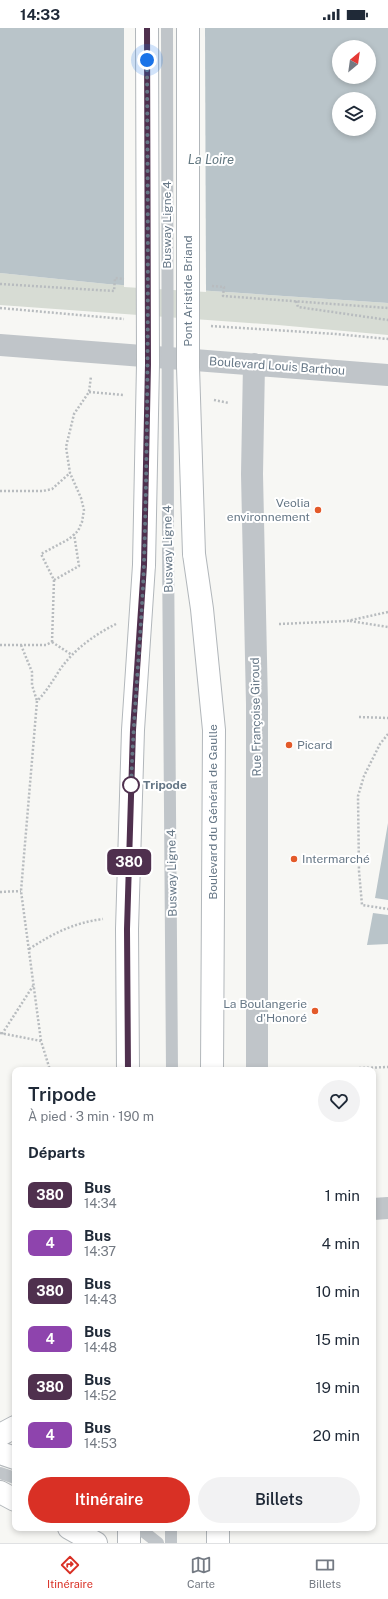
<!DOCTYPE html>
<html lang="fr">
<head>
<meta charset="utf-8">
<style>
	:root { --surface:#fff; --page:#f2f2f3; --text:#1f2937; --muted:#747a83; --line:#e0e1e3; --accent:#d93025 }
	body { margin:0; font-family:"Public Sans",sans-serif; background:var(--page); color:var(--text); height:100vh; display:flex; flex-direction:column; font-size:15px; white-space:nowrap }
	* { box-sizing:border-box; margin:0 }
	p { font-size:13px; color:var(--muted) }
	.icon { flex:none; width:22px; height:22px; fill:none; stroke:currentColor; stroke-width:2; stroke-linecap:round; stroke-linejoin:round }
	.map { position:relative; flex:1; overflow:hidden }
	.details { position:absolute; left:12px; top:1039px; width:364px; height:464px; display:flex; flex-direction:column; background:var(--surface); border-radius:8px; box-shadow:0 2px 6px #0003 }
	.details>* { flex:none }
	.badge { padding:0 8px; border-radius:6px; font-size:14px; line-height:26px }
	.needle { width:26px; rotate:29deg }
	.buttons { position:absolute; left:332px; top:12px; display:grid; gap:8px }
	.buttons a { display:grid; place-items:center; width:44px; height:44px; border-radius:50%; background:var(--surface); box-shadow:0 2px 6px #0003; font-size:20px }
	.you { position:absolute; width:20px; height:20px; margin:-10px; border:3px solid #fff; border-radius:50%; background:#1a73e8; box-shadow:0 0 0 6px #1a73e833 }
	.map>.badge { position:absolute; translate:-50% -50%; box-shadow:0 0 0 2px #fff }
	h2 { padding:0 16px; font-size:15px; line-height:36px }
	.round { display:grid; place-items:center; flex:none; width:42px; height:42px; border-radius:21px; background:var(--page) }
	.head { display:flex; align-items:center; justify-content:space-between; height:68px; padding:0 16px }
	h1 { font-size:19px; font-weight:600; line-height:30px }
	.action { display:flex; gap:8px; margin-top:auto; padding:8px 16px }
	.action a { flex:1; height:46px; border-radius:24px; background:var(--accent); color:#fff; font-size:16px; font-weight:600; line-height:46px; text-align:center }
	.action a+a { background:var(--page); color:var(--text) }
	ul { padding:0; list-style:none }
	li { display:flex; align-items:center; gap:12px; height:48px; padding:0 16px }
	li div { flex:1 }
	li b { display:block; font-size:15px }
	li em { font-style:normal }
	li .badge { min-width:44px; font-weight:700; text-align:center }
	.status { display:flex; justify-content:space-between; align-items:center; height:28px; padding:0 20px; background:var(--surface); direction:ltr }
	.status svg { height:11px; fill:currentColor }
	.tab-bar { display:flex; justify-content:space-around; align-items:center; height:56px; border-top:1px solid var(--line); background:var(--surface); font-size:11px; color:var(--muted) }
	.tab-bar a { display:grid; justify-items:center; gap:2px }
	.tab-bar .current { color:var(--accent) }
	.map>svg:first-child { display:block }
	.green { fill:#d7dcd4 }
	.water { fill:#b9c4c9; fill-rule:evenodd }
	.pier { fill:#f7f7f4 }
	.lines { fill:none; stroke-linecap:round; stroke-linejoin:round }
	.primary-casing { stroke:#b2b7bb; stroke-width:24 }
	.path { stroke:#b8bcbf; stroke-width:2.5; stroke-dasharray:2 2; stroke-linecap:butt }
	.service { stroke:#c0c5c9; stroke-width:12 }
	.minor { stroke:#c0c5c9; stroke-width:22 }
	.primary { stroke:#fff; stroke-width:22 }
	.primary-bridge-casing { stroke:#b2b7bb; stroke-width:24; stroke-linecap:butt }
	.service-bridge { stroke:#c0c5c9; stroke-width:12 }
	.primary-bridge { stroke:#fff; stroke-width:22 }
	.line-casing { stroke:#fff; stroke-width:9 }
	.line { stroke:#4f304e; stroke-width:6 }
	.walk { stroke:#667786; stroke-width:4; stroke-dasharray:0 7.2 }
	.poi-dot { fill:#e35a29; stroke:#fff; stroke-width:1.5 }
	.stop-dot { fill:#fff; stroke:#4f304e; stroke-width:2 }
	.labels { text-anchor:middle; stroke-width:4; stroke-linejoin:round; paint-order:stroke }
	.street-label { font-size:12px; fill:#667786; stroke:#fff }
	.poi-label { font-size:12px; fill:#667786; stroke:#fff; text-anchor:end }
	.stop-label { font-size:12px; font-weight:bold; fill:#667786; stroke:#fff; text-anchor:start }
	.water-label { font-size:13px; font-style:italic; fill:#637881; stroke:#fff }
</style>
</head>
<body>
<div class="status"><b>14:33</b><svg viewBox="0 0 49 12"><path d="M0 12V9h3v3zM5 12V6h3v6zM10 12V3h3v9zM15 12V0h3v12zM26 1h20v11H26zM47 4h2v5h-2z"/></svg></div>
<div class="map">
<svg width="388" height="1515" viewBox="0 0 388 1515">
	<rect width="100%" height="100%" fill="#f7f7f4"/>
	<path class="green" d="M0,245L107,256L388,275V307L278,297L0,277Z"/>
	<path class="water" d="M0,0H388V275L107,256L0,245ZM339,19H369V49H339ZM339,71H369V101H339Z
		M388,795V872L375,870Z
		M373,885L388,887V916L367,917Z"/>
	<path class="pier" d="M124,0H205L206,264L124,259Z"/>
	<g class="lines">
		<g class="primary-casing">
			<path id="primary" d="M194,526L202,581L214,702L212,1042
				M128,1042L127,901L133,702L144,537
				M0,1407L15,1399
				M0,1425L15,1430
				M0,1464L15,1472
				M69,1500L96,1515
				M218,1500V1515
				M129,1515V1500"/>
		</g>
		<path class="path" d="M0,256L114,263L115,250L124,251
			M212,258L224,259L223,268L388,280
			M296,273L298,279L388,292
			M0,280L124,291
			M211,298L336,306L388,311
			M89,364L124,367
			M214,372L229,375
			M0,463H43L52,461L70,445
			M54,552L79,538L74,506
			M350,593L388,599
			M279,596L347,593L388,584
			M52,614L54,552L41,526L69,511L78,503L82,494L84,482L81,470L70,445L66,419L74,386L89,364L91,348
			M52,614L72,627
			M0,617H46L52,614
			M21,617L32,644V657L37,673
			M359,689L388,690
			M388,706L380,716L364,748L358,768L359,843L362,877L388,881
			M0,864L21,863
			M29,921C54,905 73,895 103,891
			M0,1005L41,1013L50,1042
			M2,1006L33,958
			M41,1013L21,863L37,673C46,664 52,654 59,643C73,622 94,607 116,596
			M335,1041L388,1039
			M32,1500H37"/>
		<path class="service" d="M168,520L172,1042
			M0,1445L15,1450
			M139,1500L158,1515
			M171,1515V1500"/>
		<path class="minor" d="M0,317L388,347
			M254,336L252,446L257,676V1042
			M373,1181L388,1180"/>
		<use href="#primary" class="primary"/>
		<g class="primary-bridge-casing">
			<path id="primary-bridge" d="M188,0V339L194,526
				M144,537L148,336L147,0"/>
		</g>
		<path class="service-bridge" d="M167,0L168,520"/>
		<use href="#primary-bridge" class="primary-bridge"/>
	</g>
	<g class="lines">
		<g class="line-casing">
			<path id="line" d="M128,1042L127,901L133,702L144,537L148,336L147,0"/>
		</g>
		<use href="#line" class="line"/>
		<path class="walk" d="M131,757V763C133,687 141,612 144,536C149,368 148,200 147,32"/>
	</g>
	<g class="poi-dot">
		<circle cx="318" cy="482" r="4"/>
		<circle cx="289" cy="717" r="4"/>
		<circle cx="294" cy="831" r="4"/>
		<circle cx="315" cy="983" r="4"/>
	</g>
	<circle class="stop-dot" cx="131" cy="757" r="8"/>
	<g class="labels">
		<g class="street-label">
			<text transform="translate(167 197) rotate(-90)" y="4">Busway Ligne 4</text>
			<text transform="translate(188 263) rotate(-90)" y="4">Pont Aristide Briand</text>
			<text transform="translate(277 338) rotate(4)" y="4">Boulevard Louis Barthou</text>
			<text transform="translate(168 521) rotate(-91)" y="4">Busway Ligne 4</text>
			<text transform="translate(256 689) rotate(-91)" y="4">Rue Françoise Giroud</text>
			<text transform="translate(213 784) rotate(-90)" y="4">Boulevard du Général de Gaulle</text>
			<text transform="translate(172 845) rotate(-91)" y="4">Busway Ligne 4</text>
		</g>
		<g class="poi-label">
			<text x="310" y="479">Veolia<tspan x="310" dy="14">environnement</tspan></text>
			<text x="297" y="721" text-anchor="start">Picard</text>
			<text x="302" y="835" text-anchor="start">Intermarché</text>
			<text x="307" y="980">La Boulangerie<tspan x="307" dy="14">d'Honoré</tspan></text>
		</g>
		<g class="stop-label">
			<text x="143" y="761">Tripode</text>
		</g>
		<g class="water-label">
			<text x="211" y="136">La Loire</text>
		</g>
	</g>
</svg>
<div class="buttons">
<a><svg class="needle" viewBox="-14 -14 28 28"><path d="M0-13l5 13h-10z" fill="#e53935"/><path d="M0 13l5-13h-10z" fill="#747a83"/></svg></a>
<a><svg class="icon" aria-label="layers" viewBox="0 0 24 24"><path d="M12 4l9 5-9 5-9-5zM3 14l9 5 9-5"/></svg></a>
</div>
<div class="you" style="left:147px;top:32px"></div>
<b class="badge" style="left:129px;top:834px;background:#4f304e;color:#fff">380</b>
<section class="details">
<div class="head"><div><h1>Tripode</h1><p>À pied · 3 min · 190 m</p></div><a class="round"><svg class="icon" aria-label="heart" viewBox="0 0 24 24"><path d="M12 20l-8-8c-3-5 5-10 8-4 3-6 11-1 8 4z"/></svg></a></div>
<h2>Départs</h2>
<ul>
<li><span class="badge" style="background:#4f304e;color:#fff">380</span><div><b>Bus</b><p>14:34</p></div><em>1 min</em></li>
<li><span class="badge" style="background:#8e44ad;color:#fff">4</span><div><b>Bus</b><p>14:37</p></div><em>4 min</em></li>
<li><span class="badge" style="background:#4f304e;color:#fff">380</span><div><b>Bus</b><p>14:43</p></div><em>10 min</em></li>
<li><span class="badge" style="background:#8e44ad;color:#fff">4</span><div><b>Bus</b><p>14:48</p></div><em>15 min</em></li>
<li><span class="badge" style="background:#4f304e;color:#fff">380</span><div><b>Bus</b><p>14:52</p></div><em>19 min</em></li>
<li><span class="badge" style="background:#8e44ad;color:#fff">4</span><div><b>Bus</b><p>14:53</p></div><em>20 min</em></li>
</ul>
<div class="action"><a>Itinéraire</a><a>Billets</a></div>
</section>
</div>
<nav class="tab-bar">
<a class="current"><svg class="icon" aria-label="directions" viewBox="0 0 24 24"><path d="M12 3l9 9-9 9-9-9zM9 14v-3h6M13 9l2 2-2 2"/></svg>Itinéraire</a>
<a><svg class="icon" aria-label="map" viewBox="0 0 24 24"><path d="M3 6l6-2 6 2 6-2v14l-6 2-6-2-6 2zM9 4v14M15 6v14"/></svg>Carte</a>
<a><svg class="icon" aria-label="tickets" viewBox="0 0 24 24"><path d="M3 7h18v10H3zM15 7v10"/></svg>Billets</a>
</nav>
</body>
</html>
